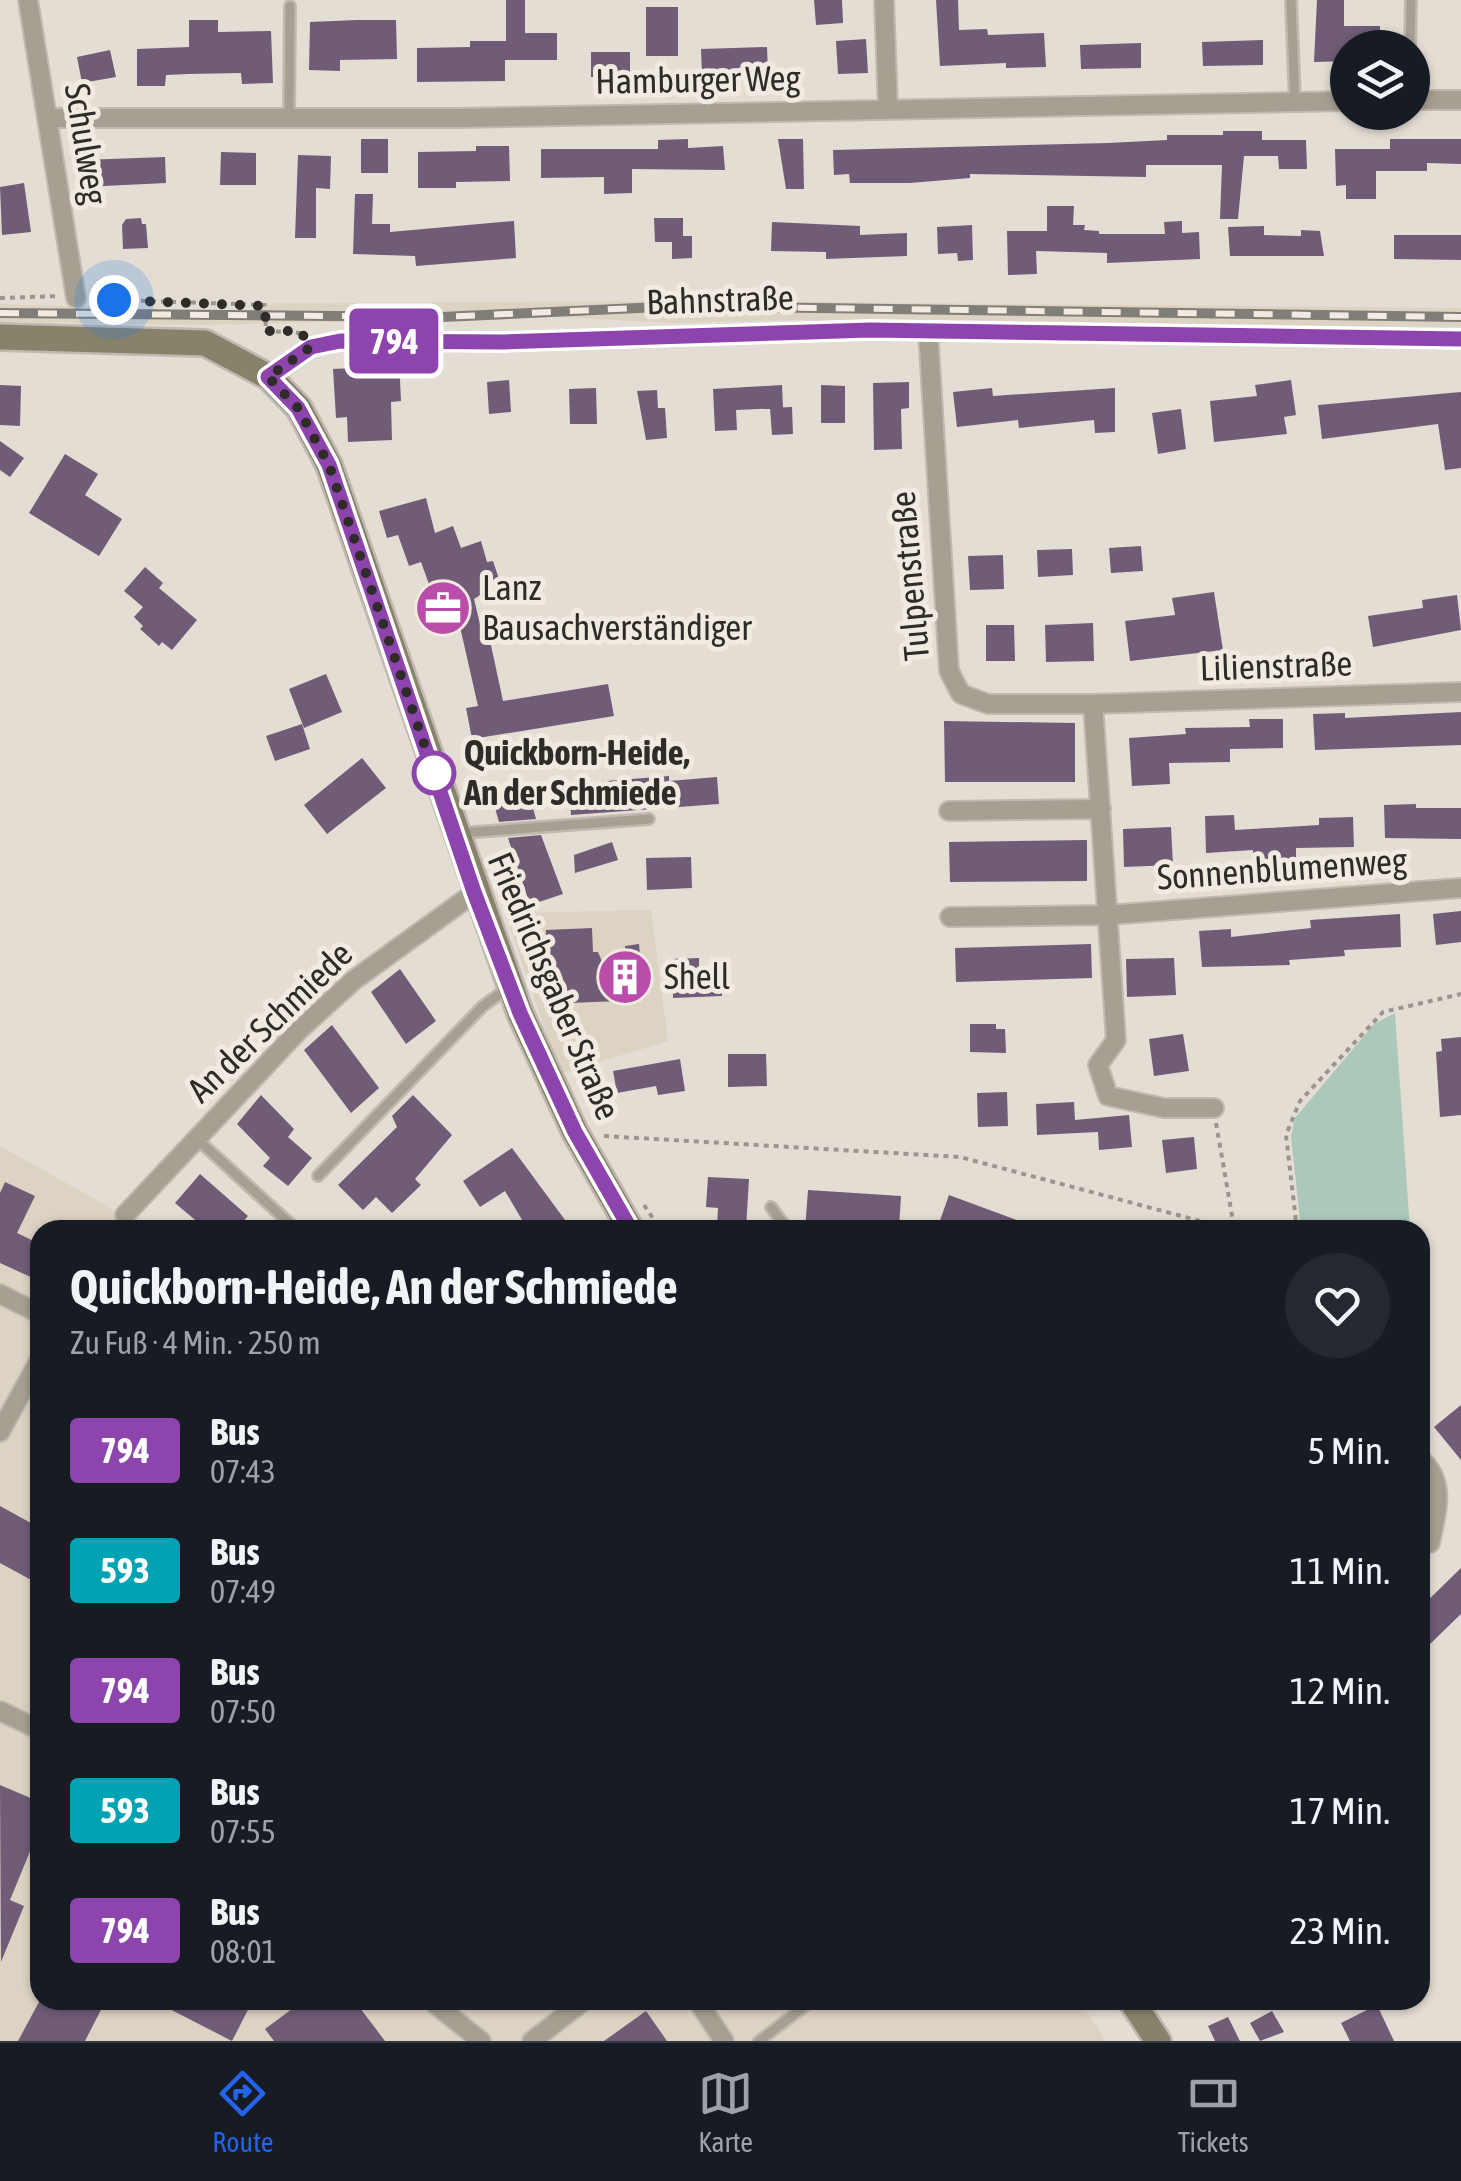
<!DOCTYPE html>
<html lang="de">
<head>
<meta charset="utf-8">
<style>
	:root { --surface:#171b24; --page:#242831; --text:#f1f3f6; --muted:#9ea1a6; --line:#363941; --accent:#2563eb }
	body { margin:0; font-family:"Asap Condensed",sans-serif; background:var(--page); color:var(--text); height:100vh; display:flex; flex-direction:column; font-size:38px; white-space:nowrap }
	* { box-sizing:border-box; margin:0 }
	p { font-size:32px; color:var(--muted) }
	.icon { flex:none; width:55px; height:55px; fill:none; stroke:currentColor; stroke-width:2; stroke-linecap:round; stroke-linejoin:round }
	.map { position:relative; flex:1; overflow:hidden }
	.panel { position:absolute; left:30px; top:1220px; width:1400px; height:790px; display:flex; flex-direction:column; background:var(--surface); border-radius:30px; box-shadow:0 2px 8px #0004 }
	.panel>* { flex:none }
	.badge { padding:0 20px; border-radius:8px; font-size:35px; line-height:65px }
	.controls { position:absolute; left:1330px; top:30px; display:grid; gap:20px }
	.controls a { display:grid; place-items:center; width:100px; height:100px; border-radius:50%; background:var(--surface); box-shadow:0 2px 8px #0004; font-size:50px }
	.you { position:absolute; width:50px; height:50px; margin:-25px; border:8px solid #fff; border-radius:50%; background:#1a73e8; box-shadow:0 0 0 15px #1a73e833 }
	.map>.badge { position:absolute; translate:-50% -50%; box-shadow:0 0 0 5px #fff }
	.round { display:grid; place-items:center; flex:none; width:105px; height:105px; border-radius:52px; background:var(--page) }
	.head { display:flex; align-items:center; justify-content:space-between; height:170px; padding:0 40px }
	h1 { font-size:48px; font-weight:700; line-height:75px }
	ul { padding:0; list-style:none }
	li { display:flex; align-items:center; gap:30px; height:120px; padding:0 40px }
	li div { flex:1 }
	li b { display:block; font-size:38px }
	li em { font-style:normal }
	li .badge { min-width:110px; font-weight:700; text-align:center }
	.menu { display:flex; justify-content:space-around; align-items:center; height:140px; border-top:2px solid var(--line); background:var(--surface); font-size:28px; color:var(--muted) }
	.menu a { display:grid; justify-items:center; gap:5px }
	.menu .selected { color:var(--accent) }
	.map>svg:first-child { display:block }
	.built { fill:#ddd3c3 }
	.green { fill:#acc8ba }
	.building { fill:#715c78 }
	.lines { fill:none; stroke-linecap:round; stroke-linejoin:round }
	.lane-casing { stroke:#bfb9b2; stroke-width:14 }
	.street-casing { stroke:#bfb9b2; stroke-width:22 }
	.secondary-casing { stroke:#bfb9b2; stroke-width:30 }
	.path { stroke:#9a968f; stroke-width:4; stroke-dasharray:5 5; stroke-linecap:butt }
	.lane { stroke:#a5a091; stroke-width:9 }
	.street { stroke:#a5a091; stroke-width:18 }
	.secondary { stroke:#89826b; stroke-width:25 }
	.rail-casing { stroke:#817d77; stroke-width:10 }
	.rail { stroke:#f0eae1; stroke-width:6; stroke-dasharray:19; stroke-linecap:butt }
	.line-casing { stroke:#fff; stroke-width:22 }
	.line { stroke:#8e44ad; stroke-width:15 }
	.walk { stroke:#2e2b28; stroke-width:10; stroke-dasharray:0 18 }
	.stop-dot { fill:#fff; stroke:#8e44ad; stroke-width:5 }
	.labels { text-anchor:middle; stroke-width:10; stroke-linejoin:round; paint-order:stroke }
	.street-label { font-size:35px; fill:#2e2b28; stroke:#f0eae1 }
	.poi-label { font-size:35px; fill:#2e2b28; stroke:#f0eae1; text-anchor:start }
	.stop-label { font-size:35px; font-weight:bold; fill:#2e2b28; stroke:#f0eae1; text-anchor:start }
</style>
</head>
<body>
<div class="map">
<svg width="1461" height="2041" viewBox="0 0 1461 2041">
	<rect width="100%" height="100%" fill="#e3ddd4"/>
	<path class="built" d="M699,301L1461,308V327L794,320L672,323L556,317L204,325L0,322V304L248,312L275,303Z
		M651,910L668,1041L560,1074L505,913Z
		M0,1146L106,1205L135,1230H40V2000H1079L1106,2041H0Z"/>
	<path class="green" d="M1395,1013L1410,1230H1301L1291,1136L1295,1118L1374,1024Z"/>
	<path class="building" d="M506,0H525V33H557V60H505V81L417,82V48L470,47V41H506Z
		M814,0H842L843,23L816,25Z
		M936,0H958L959,30L987,29L988,35L1044,33L1046,67L1006,68V63L940,66Z
		M1317,0H1344V26H1380V48H1348V61L1314,62Z
		M646,7H678V56H646Z
		M189,20H218V32L271,31L273,83L242,84L241,73L189,74L166,75L165,86H137V49L189,47Z
		M357,20H396L397,59L340,60V71L309,70L310,22Z
		M866,39L868,73L838,74L836,41Z
		M1263,40V65L1203,66L1202,42Z
		M1141,43V68L1081,69L1080,45Z
		M767,47L768,72L702,74L701,49Z
		M110,50L116,77L82,83L77,57Z
		M591,52H630V78L591,77Z
		M1223,131H1262V140H1306L1307,169H1279L1278,156H1244L1238,219H1220L1222,165H1146V177L970,174V178L910,183H850L849,174L834,175L833,150L1108,143L1167,140V135H1223Z
		M361,139H388V173H361Z
		M688,139V148L723,146L725,170L632,169V193L604,194V177L541,178V149H658V140Z
		M778,139H803L804,189H786Z
		M1390,139H1461V164L1427,163V171H1376V199H1346V185L1336,186L1335,149H1390Z
		M476,146H509L510,181L456,182V188H418V152L476,151Z
		M221,152L256,153V185H220Z
		M298,155L331,156L330,189L316,188V238H295Z
		M165,157L166,183L83,187V160Z
		M24,183L31,232L2,235L0,187Z
		M355,194H373L372,224H390V232L514,221L516,258L416,266L415,256L353,254Z
		M1047,206H1074L1073,225H1085L1084,230L1099,231V234H1165L1164,222L1182,221V233L1199,232L1200,259L1107,263V253L1036,251L1037,274L1008,275L1007,231H1047Z
		M141,218L142,224H146L148,248L123,249L122,225L126,219Z
		M654,218H683V236H692V258L672,259V242H655Z
		M772,222L860,226V235L907,233V256L826,259V252L771,251Z
		M972,225L973,260L958,261L957,253L938,254L937,227Z
		M1264,226V235L1301,236V230L1320,231L1324,256H1230L1228,227Z
		M1394,235H1461V260L1394,259Z
		M399,359L401,401L391,402L392,440L348,442L347,417L336,418L333,369L355,368V361Z
		M509,380L511,412L489,414L487,382Z
		M1291,380L1296,415L1284,417L1287,434L1214,442L1210,401L1257,396L1255,385Z
		M909,382V408L901,409L902,449L874,450L873,383Z
		M0,385L21,386L20,426L0,425Z
		M782,385L783,408L736,410L737,430L715,431L713,389Z
		M821,385L845,386V423H821Z
		M596,388L597,424H570L569,389Z
		M992,388L993,396L1115,388V432L1095,433L1094,420L1019,428L1018,420L957,427L953,392Z
		M657,390L658,408H665L667,438L646,440L637,391Z
		M1461,392V468L1445,470L1438,424L1322,439L1318,405Z
		M792,407L793,434L772,435L770,408Z
		M1181,409L1186,449L1158,454L1152,413Z
		M0,441L24,458L10,477L0,470Z
		M65,454L98,474L85,495L122,519L99,556L29,513Z
		M426,498L435,533L453,526L461,548L481,541L487,562L493,561L500,582L474,599L483,637L489,636L503,701L608,684L614,716L472,739L466,708L478,706L458,618L443,623L421,562L409,566L398,535L387,538L379,511Z
		M1141,546L1143,571L1111,573L1109,548Z
		M1072,549L1073,575L1038,577L1037,550Z
		M1003,555L1004,589L970,590L968,556Z
		M145,567L163,583L159,588L197,620L172,650L162,642L159,646L140,629L143,626L134,617L143,607L124,591Z
		M1214,592L1223,650L1130,661L1125,621L1175,615L1172,598Z
		M1457,595L1461,630L1373,647L1368,616L1423,608L1422,600Z
		M1093,623L1094,661L1046,662L1045,625Z
		M986,625H1014L1015,661H986Z
		M326,674L342,712L304,728L289,689Z
		M1461,712V745L1315,750L1313,714L1345,713V718Z
		M1249,719H1283V748L1230,749V762L1169,763L1170,784L1132,786L1129,738L1186,734L1185,728L1250,727Z
		M944,721L1075,723V782H945Z
		M302,724L310,749L275,761L266,736Z
		M362,758L386,788L327,834L304,805Z
		M669,776V781L717,777L719,804L571,815L569,784Z
		M527,786L536,819L499,822L492,797Z
		M1416,804V808H1461V839L1385,838L1384,805Z
		M1234,815L1235,830L1319,825V818L1353,817L1354,847L1296,848V861L1253,863V850L1206,853L1205,816Z
		M1171,827L1173,865L1124,867L1123,829Z
		M541,835L563,894L530,905L508,838Z
		M1087,840V881L950,882L949,842Z
		M612,842L618,860L575,873L574,855Z
		M691,857L692,888L647,890L646,858Z
		M1461,911V942L1436,945L1433,914Z
		M1400,914L1401,947L1344,950L1345,956L1289,960L1290,965L1202,967L1199,931L1231,929V937L1311,928L1310,920Z
		M592,928L593,952H598L619,1001L546,1004L531,964L545,959L546,930Z
		M639,944L643,994L627,995L625,946Z
		M1091,944L1092,978L956,982L955,948Z
		M699,958V970L721,969L722,996L673,998L672,959Z
		M1174,958L1176,995L1127,997L1126,959Z
		M400,969L436,1021L406,1044L371,992Z
		M970,1024H996V1029H1005L1006,1053L970,1052Z
		M332,1025L379,1088L351,1113L304,1050Z
		M1183,1034L1189,1071L1154,1076L1149,1039Z
		M1461,1037V1115L1440,1117L1436,1052L1442,1051L1441,1039Z
		M728,1054H766L767,1086L728,1087Z
		M680,1059L685,1091L658,1095L656,1086L617,1093L613,1071Z
		M1007,1092L1008,1126L978,1127L977,1093Z
		M261,1095L294,1129L288,1137L312,1158L288,1186L263,1166L270,1158L237,1124Z
		M413,1095L452,1135L415,1179L421,1185L392,1213L376,1197L363,1210L338,1185L397,1127L392,1116Z
		M1074,1102L1075,1120L1129,1115L1132,1147L1099,1150L1098,1132L1037,1135L1036,1104Z
		M1194,1137L1197,1169L1166,1173L1162,1140Z
		M512,1148L565,1220L549,1230H528L505,1191L480,1207L463,1181Z
		M200,1174L248,1216L236,1230H207L175,1203Z
		M708,1177L749,1179L746,1229L717,1227L718,1208L706,1207Z
		M5,1182L35,1196L17,1233L40,1244L35,1279L0,1263V1193Z
		M808,1190L901,1196L899,1228L840,1225V1230H805Z
		M949,1195L1038,1228V1230L938,1226Z
		M1461,1405V1460L1434,1427Z
		M0,1506L40,1528V1574L35,1582L0,1563Z
		M1461,1568V1614L1430,1644L1420,1634V1608Z
		M0,1785L40,1802V1827L10,1900L24,1906L1,1962Z
		M40,2000H106L85,2041H18Z
		M152,2000H253L232,2041Z
		M304,2000H354L385,2041H274L265,2029Z
		M1377,2005L1394,2041H1350L1341,2023Z
		M646,2011L667,2041H604Z
		M1272,2011L1284,2032L1260,2041L1250,2023Z
		M1228,2017L1240,2041H1215L1208,2026Z"/>
	<g class="lines">
		<g class="lane-casing">
			<path id="lane" d="M1291,0L1295,102
				M1410,48L1411,0
				M289,118L290,6
				M462,833L649,819
				M197,1139L297,1230
				M318,1176L483,1006L508,988
				M771,1207L788,1230
				M759,2041L813,2000"/>
		</g>
		<g class="street-casing">
			<path id="street" d="M28,0L76,298
				M884,0L888,109
				M1412,100H1461
				M50,118H458L1348,101
				M928,331L949,671L961,694L988,704H1093L1116,1040L1098,1065L1108,1096L1164,1108H1214
				M269,377L311,347L340,341L504,342L869,330L1461,339
				M1093,704L1461,692
				M949,811L1101,809
				M950,917L1108,915L1461,888
				M125,1215L299,1030L354,980L474,893
				M0,1294L40,1314
				M0,1432L40,1359
				M1420,1459C1447,1481 1436,1514 1430,1543
				M0,1711L40,1730
				M430,2000L481,2041
				M697,2000L724,2041
				M532,2041L585,2000"/>
		</g>
		<g class="secondary-casing">
			<path id="secondary" d="M0,337L205,343L269,377L299,408L329,465L520,1013L575,1132L631,1230
				M1131,2000L1158,2041"/>
		</g>
		<path class="path" d="M0,298L60,296
			M91,299L265,305L266,331L301,333
			M1216,1123L1234,1227
			M604,1136L960,1157L1234,1230
			M644,1205L661,1230
			M1297,1230L1286,1135L1300,1101L1383,1012L1461,994"/>
		<use href="#lane" class="lane"/>
		<use href="#street" class="street"/>
		<use href="#secondary" class="secondary"/>
		<g class="rail-casing">
			<path id="rail" d="M0,313L442,317L681,306L1461,317"/>
		</g>
		<use href="#rail" class="rail"/>
	</g>
	<g class="lines">
		<g class="line-casing">
			<path id="line" d="M631,1230L575,1132L520,1013L474,892L329,465L298,408L268,377L311,347L340,341L504,342L870,330L1461,339"/>
		</g>
		<use href="#line" class="line"/>
		<path class="walk" d="M114,300L265,306L266,331H300L311,347L268,377L298,408L329,465L434,773"/>
	</g>
	<defs>
		<g id="office-disc" transform="scale(2.875)"><circle r="9.5" fill="#ba4caa" stroke="#f0eae1"/><path d="M-6-3h4V-5.5h4V-3h4V5H-6ZM-1-4.5V-3h2v-1.5ZM-6 0V1H6V0Z" fill="#fff"/></g>
		<g id="building-disc" transform="scale(2.875)"><circle r="9.5" fill="#ba4caa" stroke="#f0eae1"/><path d="M-4-6H4V6H1V3H-1V6H-4ZM-2.5-4.3h1.7v1.8h-1.7ZM.8-4.3h1.7v1.8H.8ZM-2.5-1h1.7V.8h-1.7ZM.8-1h1.7V.8H.8Z" fill="#fff"/></g>
	</defs>
	<g fill-rule="evenodd">
		<use href="#office-disc" x="443" y="608"/>
		<use href="#building-disc" x="625" y="977"/>
	</g>
	<circle class="stop-dot" cx="434" cy="773" r="20"/>
	<g class="labels">
		<g class="street-label">
			<text transform="translate(698 80) rotate(-1)" y="12">Hamburger Weg</text>
			<text transform="translate(86 144) rotate(81)" y="12">Schulweg</text>
			<text transform="translate(720 300) rotate(-2)" y="12">Bahnstraße</text>
			<text transform="translate(910 576) rotate(-95)" y="12">Tulpenstraße</text>
			<text transform="translate(1276 666) rotate(-2)" y="12">Lilienstraße</text>
			<text transform="translate(1282 869) rotate(-4)" y="12">Sonnenblumenweg</text>
			<text transform="translate(554 986) rotate(67)" y="12">Friedrichsgaber Straße</text>
			<text transform="translate(270 1022) rotate(-44)" y="12">An der Schmiede</text>
		</g>
		<g class="poi-label">
			<text x="482" y="600">Lanz<tspan x="482" dy="40">Bausachverständiger</tspan></text>
			<text x="664" y="989">Shell</text>
		</g>
		<g class="stop-label">
			<text x="464" y="765">Quickborn-Heide,<tspan x="464" dy="40">An der Schmiede</tspan></text>
		</g>
	</g>
</svg>
<div class="controls">
<a><svg class="icon" aria-label="layers" viewBox="0 0 24 24"><path d="M12 4l9 5-9 5-9-5zM3 14l9 5 9-5"/></svg></a>
</div>
<div class="you" style="left:114px;top:300px"></div>
<b class="badge" style="left:394px;top:341px;background:#8e44ad;color:#fff">794</b>
<section class="panel">
<div class="head"><div><h1>Quickborn-Heide, An der Schmiede</h1><p>Zu Fuß · 4 Min. · 250 m</p></div><a class="round"><svg class="icon" aria-label="heart" viewBox="0 0 24 24"><path d="M12 20l-8-8c-3-5 5-10 8-4 3-6 11-1 8 4z"/></svg></a></div>
<ul>
<li><span class="badge" style="background:#8e44ad;color:#fff">794</span><div><b>Bus</b><p>07:43</p></div><em>5 Min.</em></li>
<li><span class="badge" style="background:#00a3b4;color:#fff">593</span><div><b>Bus</b><p>07:49</p></div><em>11 Min.</em></li>
<li><span class="badge" style="background:#8e44ad;color:#fff">794</span><div><b>Bus</b><p>07:50</p></div><em>12 Min.</em></li>
<li><span class="badge" style="background:#00a3b4;color:#fff">593</span><div><b>Bus</b><p>07:55</p></div><em>17 Min.</em></li>
<li><span class="badge" style="background:#8e44ad;color:#fff">794</span><div><b>Bus</b><p>08:01</p></div><em>23 Min.</em></li>
</ul>
</section>
</div>
<nav class="menu">
<a class="selected"><svg class="icon" aria-label="directions" viewBox="0 0 24 24"><path d="M12 3l9 9-9 9-9-9zM9 14v-3h6M13 9l2 2-2 2"/></svg>Route</a>
<a><svg class="icon" aria-label="map" viewBox="0 0 24 24"><path d="M3 6l6-2 6 2 6-2v14l-6 2-6-2-6 2zM9 4v14M15 6v14"/></svg>Karte</a>
<a><svg class="icon" aria-label="tickets" viewBox="0 0 24 24"><path d="M3 7h18v10H3zM15 7v10"/></svg>Tickets</a>
</nav>
</body>
</html>
